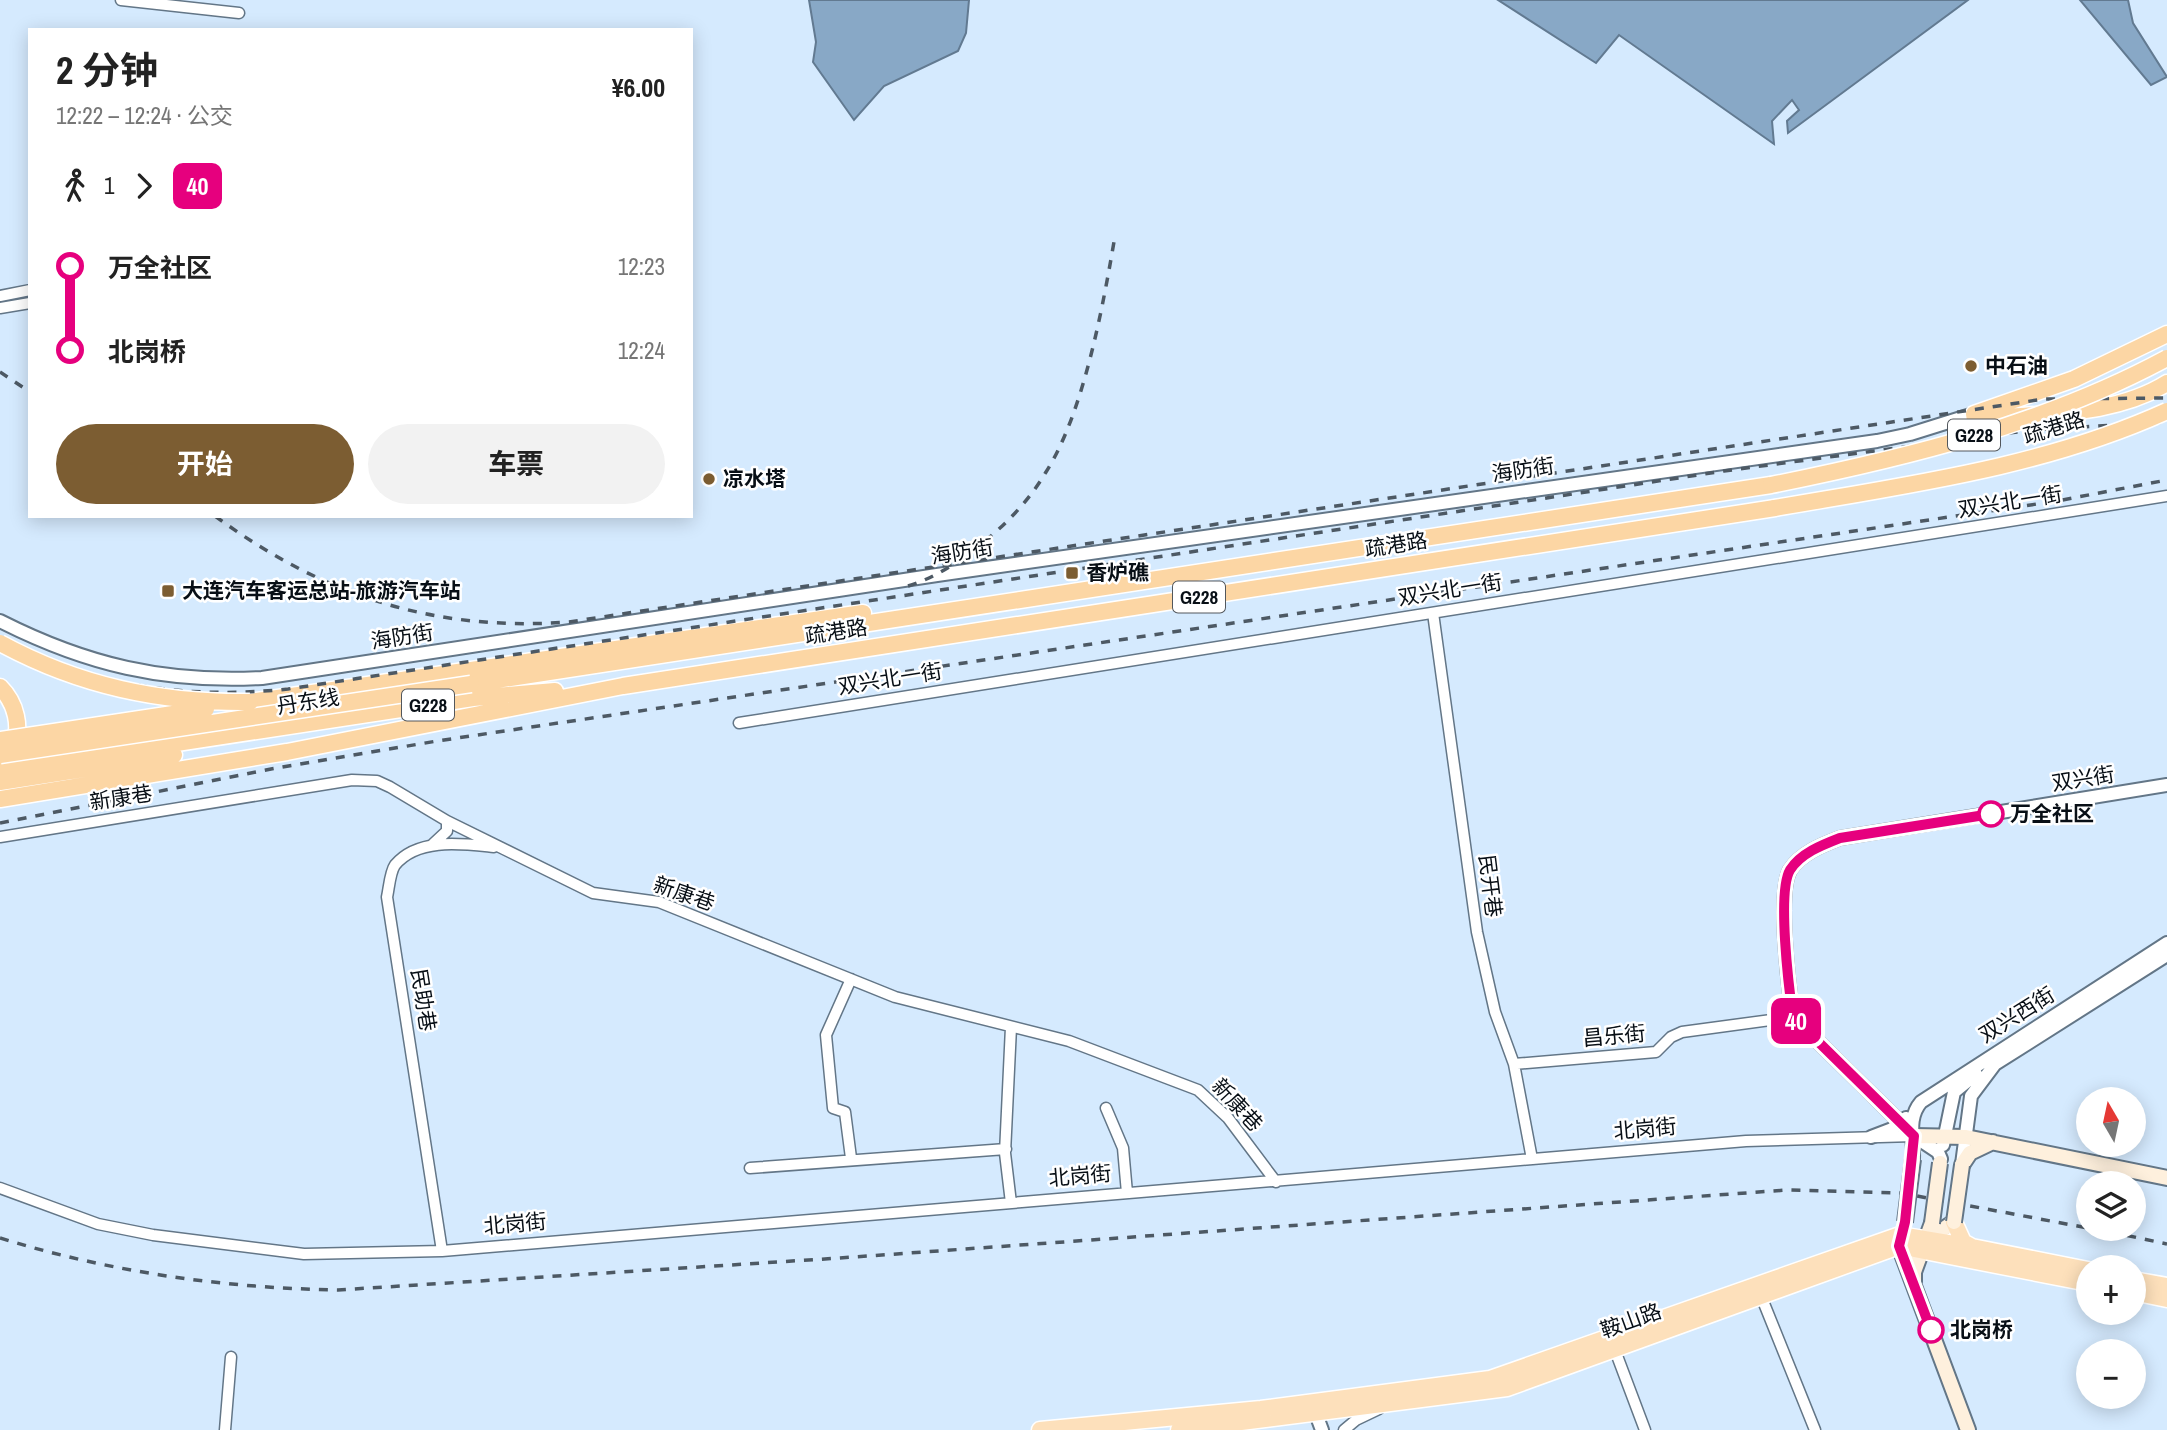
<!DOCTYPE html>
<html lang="zh">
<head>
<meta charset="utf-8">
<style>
	:root { --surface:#fff; --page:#f2f2f2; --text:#222; --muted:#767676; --accent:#7c5d32 }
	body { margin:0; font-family:"Archivo Narrow","Noto Sans SC",sans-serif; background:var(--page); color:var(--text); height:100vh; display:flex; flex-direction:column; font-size:26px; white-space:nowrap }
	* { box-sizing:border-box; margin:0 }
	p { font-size:23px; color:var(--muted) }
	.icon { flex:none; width:38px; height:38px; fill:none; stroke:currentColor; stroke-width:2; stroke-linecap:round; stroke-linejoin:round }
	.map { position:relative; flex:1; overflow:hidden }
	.side { position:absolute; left:28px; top:28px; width:665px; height:490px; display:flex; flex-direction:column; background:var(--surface); border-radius:0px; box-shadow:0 4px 18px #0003 }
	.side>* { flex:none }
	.badge { padding:0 14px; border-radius:10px; font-size:24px; line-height:46px }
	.needle { width:46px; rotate:351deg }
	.controls { position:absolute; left:2076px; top:1087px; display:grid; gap:14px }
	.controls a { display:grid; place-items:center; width:70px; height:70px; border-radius:50%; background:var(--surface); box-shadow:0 4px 18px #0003; font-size:35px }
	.map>.badge { position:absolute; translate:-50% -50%; box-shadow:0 0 0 4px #fff }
	.legs { display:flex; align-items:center; gap:10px; height:77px; padding:0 28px; font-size:23px }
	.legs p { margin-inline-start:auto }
	.head { display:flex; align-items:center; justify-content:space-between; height:119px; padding:0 28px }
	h1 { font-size:38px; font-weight:700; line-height:52px }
	.primary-button { display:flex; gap:14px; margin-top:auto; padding:14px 28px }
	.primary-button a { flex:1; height:80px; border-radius:42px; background:var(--accent); color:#fff; font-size:28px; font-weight:700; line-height:80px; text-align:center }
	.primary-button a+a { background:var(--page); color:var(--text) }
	ul { padding:0 28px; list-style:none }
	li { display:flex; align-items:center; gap:24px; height:84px; font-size:26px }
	li i { display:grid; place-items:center; width:10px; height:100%; margin:0 9px; background:currentColor }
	li i::after { content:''; width:18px; height:18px; margin:-9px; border:5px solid; border-radius:50%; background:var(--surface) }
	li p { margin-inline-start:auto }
	li:first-child i { background:linear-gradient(#0000 50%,currentColor 0) }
	li:last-child i { background:linear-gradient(currentColor 50%,#0000 0) }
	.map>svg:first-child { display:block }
	.water { fill:#88a8c6; stroke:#627a91; stroke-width:2 }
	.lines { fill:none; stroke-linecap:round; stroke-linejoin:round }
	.minor-casing { stroke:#637687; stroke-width:13 }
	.tertiary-casing { stroke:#637687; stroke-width:16 }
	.secondary-casing { stroke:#637687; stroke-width:18 }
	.primary-casing { stroke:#fff; stroke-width:19 }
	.trunk-casing { stroke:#fff; stroke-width:19 }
	.minor { stroke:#fff; stroke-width:10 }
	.tertiary { stroke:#fff; stroke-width:12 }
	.secondary { stroke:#fef0dd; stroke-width:14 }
	.primary { stroke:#fde0bb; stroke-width:16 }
	.trunk { stroke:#fcd6a4; stroke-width:16 }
	.rail { stroke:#4d5964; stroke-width:3.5; stroke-dasharray:9 9; stroke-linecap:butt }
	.secondary-bridge-casing { stroke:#637687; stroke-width:18; stroke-linecap:butt }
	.trunk-bridge-casing { stroke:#fff; stroke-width:19; stroke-linecap:butt }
	.secondary-bridge { stroke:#fef0dd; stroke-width:14 }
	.trunk-bridge { stroke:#fcd6a4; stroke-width:16 }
	.line-1-casing { stroke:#fff; stroke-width:16 }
	.line-1 { stroke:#e6007e; stroke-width:10 }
	.poi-dot { fill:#7c5d32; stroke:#fff; stroke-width:2.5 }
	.stop-1-dot { fill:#fff; stroke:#e6007e; stroke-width:3.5 }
	.labels { text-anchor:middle; stroke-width:5; stroke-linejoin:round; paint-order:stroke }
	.shield { fill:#fff; stroke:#52575c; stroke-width:2 }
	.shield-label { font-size:19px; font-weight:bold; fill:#080f16 }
	.poi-label { font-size:21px; font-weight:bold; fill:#080f16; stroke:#fff; text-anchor:start }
	.street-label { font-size:21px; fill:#080f16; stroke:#fff }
	.stop-label { font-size:21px; font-weight:bold; fill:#080f16; stroke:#fff; text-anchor:start }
</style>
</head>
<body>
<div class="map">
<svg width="2167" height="1430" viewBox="0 0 2167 1430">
	<rect width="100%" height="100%" fill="#d5eafe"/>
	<path class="water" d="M809,0H969L966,33L958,51L884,86L854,120L813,62L816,42Z
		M1498,0H1968L1788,133L1787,121L1799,110L1792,100L1772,121L1774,144L1619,35L1596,63Z
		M2080,0H2128L2133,23L2167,77L2151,85Z"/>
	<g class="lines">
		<g class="minor-casing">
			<path id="minor" d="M121,0L239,13
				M0,296L30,290
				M0,308L30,303
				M1433,613L1477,932L1495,1012L1514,1064L1532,1159
				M739,723L2167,496
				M0,837L352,780L377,781L390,787L447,821L593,893L659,902L895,997L1069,1041L1198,1090L1228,1118L1276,1182
				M433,844L447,831V821
				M851,979L826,1035L833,1108L845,1112L851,1158
				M1011,1027L1005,1153L1011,1203
				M1514,1064L1656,1052L1671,1037L1682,1032L1793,1017
				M1106,1108L1123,1148L1127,1193
				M750,1168L1006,1149
				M0,1188L98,1224L153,1235L304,1254L442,1251L1746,1141L1914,1136
				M442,1251L387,897C389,888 390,872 395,865C418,837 464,844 494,847
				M1761,1296L1815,1430
				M1613,1345L1645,1430
				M225,1430L231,1357
				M1344,1430L1356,1420L1379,1409"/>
		</g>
		<g class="tertiary-casing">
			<path id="tertiary" d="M0,621C87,665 164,683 262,678L937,575L1877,441L1910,434L1974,414
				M1871,1137L1892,1129L1906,1118
				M1943,1145L1954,1092L1976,1074
				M1913,1159C1914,1139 1907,1118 1921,1102L2167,943
				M1941,1159L1938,1152L1914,1136L1793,1017C1789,989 1777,893 1790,870C1801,853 1822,845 1840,838L2167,785
				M1962,1164L1971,1096L1995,1064L2167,955
				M1316,1414L1322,1430"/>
		</g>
		<g class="secondary-casing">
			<path id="secondary" d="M1914,1136L1966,1137L2167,1178
				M1962,1165L1970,1153L1993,1142
				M1900,1237L1899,1246L1968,1430
				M1928,1239L1954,1222
				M1914,1282V1272L1932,1223"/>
		</g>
		<g class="primary-casing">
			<path id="primary" d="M1954,1222L1963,1242L1972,1247L2088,1270
				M2133,1280L2167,1286
				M2133,1292L2167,1299
				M1040,1430L1261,1409L1490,1379L1900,1235L1972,1247
				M1179,1430L1507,1388L1899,1246L2088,1283"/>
		</g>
		<g class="trunk-casing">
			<path id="trunk" d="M2167,334L2074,379L1974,414L1975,420C2038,412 2111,418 2167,383
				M471,684L1771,485
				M0,687C16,703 22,727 13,748
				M250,702L863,613
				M0,770L473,698L555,691
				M0,782L174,755
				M0,799L287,752L623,686L1775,508"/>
		</g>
		<use href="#minor" class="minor"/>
		<use href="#tertiary" class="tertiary"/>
		<use href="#secondary" class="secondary"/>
		<use href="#primary" class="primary"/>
		<use href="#trunk" class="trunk"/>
		<path class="rail" d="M0,372L30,392
			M215,516C324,596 434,632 569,622L2044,399L2167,398
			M908,586C934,578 956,564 977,547C1004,527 1029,501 1046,472C1084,412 1103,306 1115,236
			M0,645C98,684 182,700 288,689L1724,471L2032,430L2167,422
			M0,823L271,769L437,741L2057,501L2167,480
			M2092,1228L2167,1244
			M0,1238C110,1272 223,1288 338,1290L840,1258L1787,1190L1901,1193L2088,1228"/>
		<g class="secondary-bridge-casing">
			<path id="secondary-bridge" d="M1905,1222L1913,1159
				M1954,1222L1962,1165
				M1932,1223L1940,1163"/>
		</g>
		<g class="trunk-bridge-casing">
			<path id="trunk-bridge" d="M1771,485C1906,458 2045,424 2167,358
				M1775,508C1907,485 2044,467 2167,411
				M0,643C79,686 160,703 250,702
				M0,740L206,709
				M0,755L471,684"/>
		</g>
		<use href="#secondary-bridge" class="secondary-bridge"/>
		<use href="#trunk-bridge" class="trunk-bridge"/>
	</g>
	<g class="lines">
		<g class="line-1-casing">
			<path id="line-1" d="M1931,1330L1899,1246L1905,1222L1914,1136L1793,1017C1789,989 1777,892 1790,870C1801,853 1822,845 1840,838L1991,814"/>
		</g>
		<use href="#line-1" class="line-1"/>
	</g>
	<g class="poi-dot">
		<circle cx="1971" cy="366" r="7"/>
		<circle cx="709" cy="479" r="7"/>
		<rect x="1065" y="566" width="14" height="14" rx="3.5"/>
		<rect x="161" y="584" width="14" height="14" rx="3.5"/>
	</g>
	<g class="stop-1-dot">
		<circle cx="1991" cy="814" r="12"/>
		<circle cx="1931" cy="1330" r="12"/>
	</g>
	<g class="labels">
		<g class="shield">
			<rect x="1948" y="419.5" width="52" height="31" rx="5"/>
			<rect x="1173" y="581.5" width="52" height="31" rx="5"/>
			<rect x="402" y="689.5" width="52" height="31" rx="5"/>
		</g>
		<g class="shield-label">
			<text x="1974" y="442">G228</text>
			<text x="1199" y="604">G228</text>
			<text x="428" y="712">G228</text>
		</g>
		<g class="poi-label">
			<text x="1985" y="373">中石油</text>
			<text x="723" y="486">凉水塔</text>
			<text x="1086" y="580">香炉礁</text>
			<text x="182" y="598">大连汽车客运总站-旅游汽车站</text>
		</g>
		<g class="street-label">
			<text transform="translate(2054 428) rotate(-17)" y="7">疏港路</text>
			<text transform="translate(1523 470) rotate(-8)" y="7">海防街</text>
			<text transform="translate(2010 502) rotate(-9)" y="7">双兴北一街</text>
			<text transform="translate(1396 545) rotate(-9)" y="7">疏港路</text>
			<text transform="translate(962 552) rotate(-9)" y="7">海防街</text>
			<text transform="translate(1450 590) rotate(-9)" y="7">双兴北一街</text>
			<text transform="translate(836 632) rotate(-9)" y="7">疏港路</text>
			<text transform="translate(402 637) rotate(-9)" y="7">海防街</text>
			<text transform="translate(890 679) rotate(-9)" y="7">双兴北一街</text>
			<text transform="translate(308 702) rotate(-9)" y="7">丹东线</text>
			<text transform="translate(2083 779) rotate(-9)" y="7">双兴街</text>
			<text transform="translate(121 798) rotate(-9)" y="7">新康巷</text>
			<text transform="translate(1490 886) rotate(83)" y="7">民开巷</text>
			<text transform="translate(684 894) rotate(19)" y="7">新康巷</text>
			<text transform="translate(423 1000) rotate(81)" y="7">民助巷</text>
			<text transform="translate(2017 1015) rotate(-32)" y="7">双兴西街</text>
			<text transform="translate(1614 1036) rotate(-5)" y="7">昌乐街</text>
			<text transform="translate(1237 1105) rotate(47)" y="7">新康巷</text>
			<text transform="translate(1645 1129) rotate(-5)" y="7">北岗街</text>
			<text transform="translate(1080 1176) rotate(-5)" y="7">北岗街</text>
			<text transform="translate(515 1224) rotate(-5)" y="7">北岗街</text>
			<text transform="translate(1631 1321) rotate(-20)" y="7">鞍山路</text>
		</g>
		<g class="stop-label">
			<text x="2010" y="821">万全社区</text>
			<text x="1950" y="1337">北岗桥</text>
		</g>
	</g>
</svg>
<div class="controls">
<a><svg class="needle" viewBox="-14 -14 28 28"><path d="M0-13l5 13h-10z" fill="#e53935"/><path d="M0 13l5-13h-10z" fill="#767676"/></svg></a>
<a><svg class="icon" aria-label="layers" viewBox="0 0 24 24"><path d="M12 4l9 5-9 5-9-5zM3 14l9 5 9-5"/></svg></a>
<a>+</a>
<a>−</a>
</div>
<b class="badge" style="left:1796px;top:1021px;background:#e6007e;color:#fff">40</b>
<section class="side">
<div class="head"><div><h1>2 分钟</h1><p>12:22 – 12:24 · 公交</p></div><b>¥6.00</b></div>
<div class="legs"><svg class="icon" aria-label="walk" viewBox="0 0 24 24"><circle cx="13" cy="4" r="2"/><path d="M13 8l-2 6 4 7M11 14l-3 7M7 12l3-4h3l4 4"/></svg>1<svg class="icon" aria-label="forward" viewBox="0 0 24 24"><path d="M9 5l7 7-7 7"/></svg><b class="badge" style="background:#e6007e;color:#fff">40</b></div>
<ul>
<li><i style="color:#e6007e"></i><b>万全社区</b><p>12:23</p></li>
<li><i style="color:#e6007e"></i><b>北岗桥</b><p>12:24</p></li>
</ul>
<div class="primary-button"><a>开始</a><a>车票</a></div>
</section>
</div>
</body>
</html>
